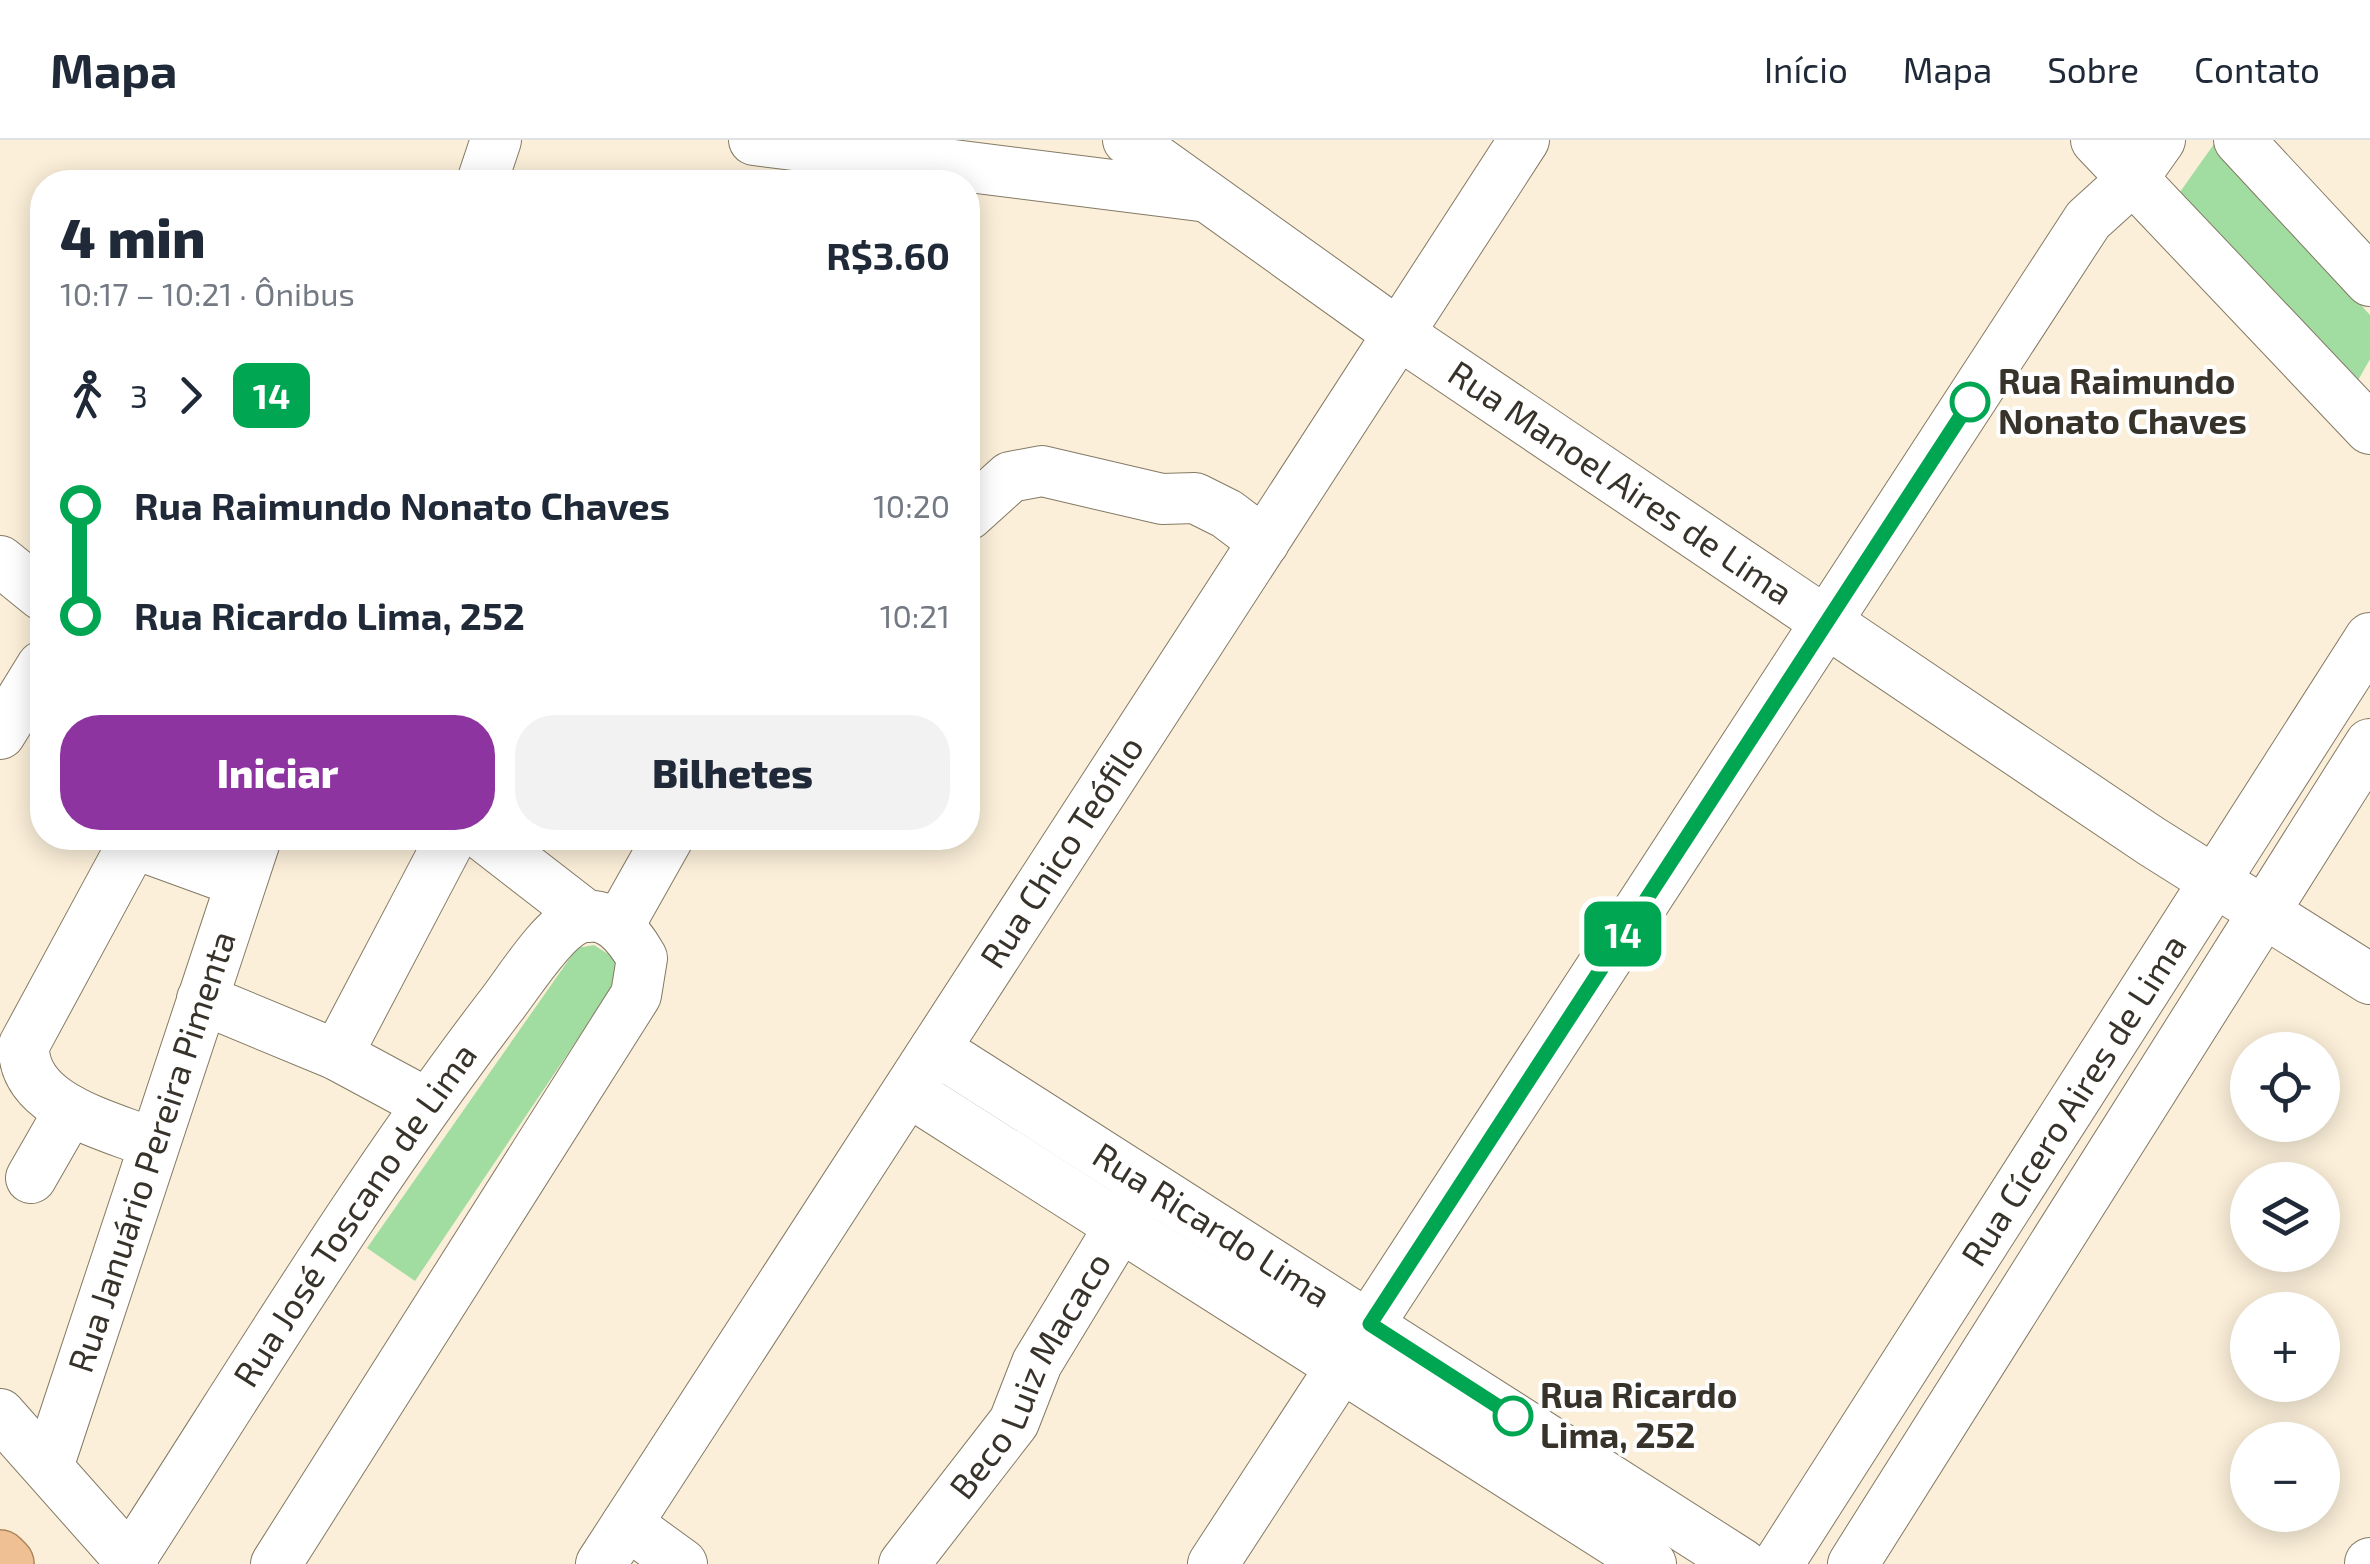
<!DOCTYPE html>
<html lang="pt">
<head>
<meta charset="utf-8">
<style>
	:root { --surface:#fff; --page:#f2f2f3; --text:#1f2937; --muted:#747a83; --line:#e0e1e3; --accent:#8d34a0 }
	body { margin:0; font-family:"Exo 2",sans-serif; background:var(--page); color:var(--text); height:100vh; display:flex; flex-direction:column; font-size:38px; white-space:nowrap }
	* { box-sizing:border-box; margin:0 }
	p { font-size:32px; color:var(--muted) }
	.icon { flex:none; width:55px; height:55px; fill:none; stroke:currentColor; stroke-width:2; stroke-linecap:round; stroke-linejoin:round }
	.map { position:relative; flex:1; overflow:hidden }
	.details { position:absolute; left:30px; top:30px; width:950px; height:680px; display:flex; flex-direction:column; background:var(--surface); border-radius:40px; box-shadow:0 5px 25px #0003 }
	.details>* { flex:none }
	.badge { padding:0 20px; border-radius:15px; font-size:35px; line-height:65px }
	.controls { position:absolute; left:2230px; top:892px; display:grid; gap:20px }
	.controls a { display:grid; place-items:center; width:110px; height:110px; border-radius:50%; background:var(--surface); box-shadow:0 5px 25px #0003; font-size:50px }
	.map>.badge { position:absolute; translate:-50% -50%; box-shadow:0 0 0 5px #fff }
	.legs { display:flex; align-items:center; gap:15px; height:110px; padding:0 30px; font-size:32px }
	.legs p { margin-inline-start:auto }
	.overview { display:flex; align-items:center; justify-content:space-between; height:170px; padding:0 30px }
	h1 { font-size:55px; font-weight:800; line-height:75px }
	.primary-button { display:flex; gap:20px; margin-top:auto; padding:20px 30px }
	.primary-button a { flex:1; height:115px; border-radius:40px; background:var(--accent); color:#fff; font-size:40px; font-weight:800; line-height:115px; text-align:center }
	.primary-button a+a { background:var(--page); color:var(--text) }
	ul { padding:0 30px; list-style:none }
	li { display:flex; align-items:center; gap:35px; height:110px; font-size:38px }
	li i { display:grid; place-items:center; width:15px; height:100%; margin:0 12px; background:currentColor }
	li i::after { content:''; width:25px; height:25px; margin:-12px; border:8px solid; border-radius:50%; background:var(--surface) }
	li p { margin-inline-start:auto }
	li:first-child i { background:linear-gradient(#0000 50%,currentColor 0) }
	li:last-child i { background:linear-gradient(currentColor 50%,#0000 0) }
	header { display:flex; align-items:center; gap:60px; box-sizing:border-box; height:140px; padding:0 50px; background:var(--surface); border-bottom:2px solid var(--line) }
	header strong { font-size:48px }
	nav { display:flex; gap:55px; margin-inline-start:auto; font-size:35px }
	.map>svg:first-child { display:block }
	.green { fill:#a1dca1 }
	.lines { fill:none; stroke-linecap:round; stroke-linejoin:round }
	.minor-casing { stroke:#847a65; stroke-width:52 }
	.trunk-casing { stroke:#ac855d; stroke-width:58 }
	.minor { stroke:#fff; stroke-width:50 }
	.trunk { stroke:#efc093; stroke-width:55 }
	.line-1-casing { stroke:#fff; stroke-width:22 }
	.line-1 { stroke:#00a651; stroke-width:15 }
	.stop-1-dot { fill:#fff; stroke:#00a651; stroke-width:5 }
	.labels { text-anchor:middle; stroke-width:8; stroke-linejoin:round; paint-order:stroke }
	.stop-label { font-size:35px; font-weight:bold; fill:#37322a; stroke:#fefefe; text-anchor:start }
	.street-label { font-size:35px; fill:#37322a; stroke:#fefefe }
</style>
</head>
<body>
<header>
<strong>Mapa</strong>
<nav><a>Início</a><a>Mapa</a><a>Sobre</a><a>Contato</a></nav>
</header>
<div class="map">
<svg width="2370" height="1424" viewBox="0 0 2370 1424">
	<rect width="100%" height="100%" fill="#fbefd9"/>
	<path class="green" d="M2214,4L2370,175V219L2356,244L2180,52Z
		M594,805L619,821L622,833L415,1141L367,1108L577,808Z"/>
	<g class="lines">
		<g class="minor-casing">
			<g id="minor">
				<path d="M754,0L1200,56"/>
				<path id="s1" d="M1128,0L1399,194L2151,701L2370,839"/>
				<path d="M2096,0L2370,289"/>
				<path d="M2239,0L2370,141"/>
				<path d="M482,42L496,0"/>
				<path d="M968,375L1010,337L1042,331L1162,359L1195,358L1227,374L1264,402"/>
				<path d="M0,421L42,455"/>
				<path d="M0,594L42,526"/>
				<path d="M136,698L24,905C21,966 108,985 154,1004"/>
				<path d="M486,698L588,777"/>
				<path d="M133,703L240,742"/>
				<path d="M619,785L668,698"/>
				<path d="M202,859L337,915L426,963"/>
				<path id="s2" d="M935,909L1742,1424"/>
				<path d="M337,915L451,698"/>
				<path d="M908,951L1651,1424"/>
				<path d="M31,1038L70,970"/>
				<path d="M0,1274L133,1424"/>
				<path id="s3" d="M48,1327L256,698"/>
				<path d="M627,1384L682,1424"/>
				<path id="s4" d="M130,1420C251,1233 366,1041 502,864C519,842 552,789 577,779C608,767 629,795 642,818L636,855L276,1424"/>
				<path id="s5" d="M601,1424L1524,0"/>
				<path id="s6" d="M904,1424L1014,1282L1037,1223L1139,1055"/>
				<path d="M1213,1424L2088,80L2131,41L2160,0"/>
				<path id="s7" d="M1778,1424L2370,498"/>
				<path d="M1853,1424L2370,604"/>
				<path d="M2370,1424V1423"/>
			</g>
		</g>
		<g class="trunk-casing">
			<path id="trunk" d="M0,1418L6,1424"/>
		</g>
		<use href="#minor" class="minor"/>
		<use href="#trunk" class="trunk"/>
	</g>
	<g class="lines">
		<g class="line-1-casing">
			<path id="line-1" d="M1513,1276L1370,1184L1970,262"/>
		</g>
		<use href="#line-1" class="line-1"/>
	</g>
	<g class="stop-1-dot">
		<circle cx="1970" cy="262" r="18"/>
		<circle cx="1513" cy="1276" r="18"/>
	</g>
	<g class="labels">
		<g class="stop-label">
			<text x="1998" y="254">Rua Raimundo<tspan x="1998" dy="40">Nonato Chaves</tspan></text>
			<text x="1540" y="1268">Rua Ricardo<tspan x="1540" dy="40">Lima, 252</tspan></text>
		</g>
		<g class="street-label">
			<text dy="12" stroke="none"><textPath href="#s1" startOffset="600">Rua Manoel Aires de Lima</textPath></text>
			<text dy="12" stroke="none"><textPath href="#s5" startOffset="848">Rua Chico Teófilo</textPath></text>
			<text dy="12" stroke="none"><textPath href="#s7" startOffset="550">Rua Cícero Aires de Lima</textPath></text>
			<text dy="12" stroke="none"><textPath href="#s3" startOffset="332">Rua Januário Pereira Pimenta</textPath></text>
			<text dy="12" stroke="none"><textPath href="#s4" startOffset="412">Rua José Toscano de Lima</textPath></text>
			<text dy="12" stroke="none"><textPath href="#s2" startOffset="328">Rua Ricardo Lima</textPath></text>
			<text dy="12" stroke="none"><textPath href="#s6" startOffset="228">Beco Luiz Macaco</textPath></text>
		</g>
	</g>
</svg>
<div class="controls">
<a><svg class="icon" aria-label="locate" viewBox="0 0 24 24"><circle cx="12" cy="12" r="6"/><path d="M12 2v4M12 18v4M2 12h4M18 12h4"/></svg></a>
<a><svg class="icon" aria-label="layers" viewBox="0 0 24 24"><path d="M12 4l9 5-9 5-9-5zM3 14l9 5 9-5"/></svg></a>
<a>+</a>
<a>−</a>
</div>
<b class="badge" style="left:1623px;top:794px;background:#00a651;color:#fff">14</b>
<section class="details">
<div class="overview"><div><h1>4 min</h1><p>10:17 – 10:21 · Ônibus</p></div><b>R$3.60</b></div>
<div class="legs"><svg class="icon" aria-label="walk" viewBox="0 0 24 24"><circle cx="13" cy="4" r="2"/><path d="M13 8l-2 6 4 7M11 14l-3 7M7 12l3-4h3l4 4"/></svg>3<svg class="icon" aria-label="forward" viewBox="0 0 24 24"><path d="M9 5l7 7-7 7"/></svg><b class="badge" style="background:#00a651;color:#fff">14</b></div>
<ul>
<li><i style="color:#00a651"></i><b>Rua Raimundo Nonato Chaves</b><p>10:20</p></li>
<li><i style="color:#00a651"></i><b>Rua Ricardo Lima, 252</b><p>10:21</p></li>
</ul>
<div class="primary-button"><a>Iniciar</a><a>Bilhetes</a></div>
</section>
</div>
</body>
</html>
